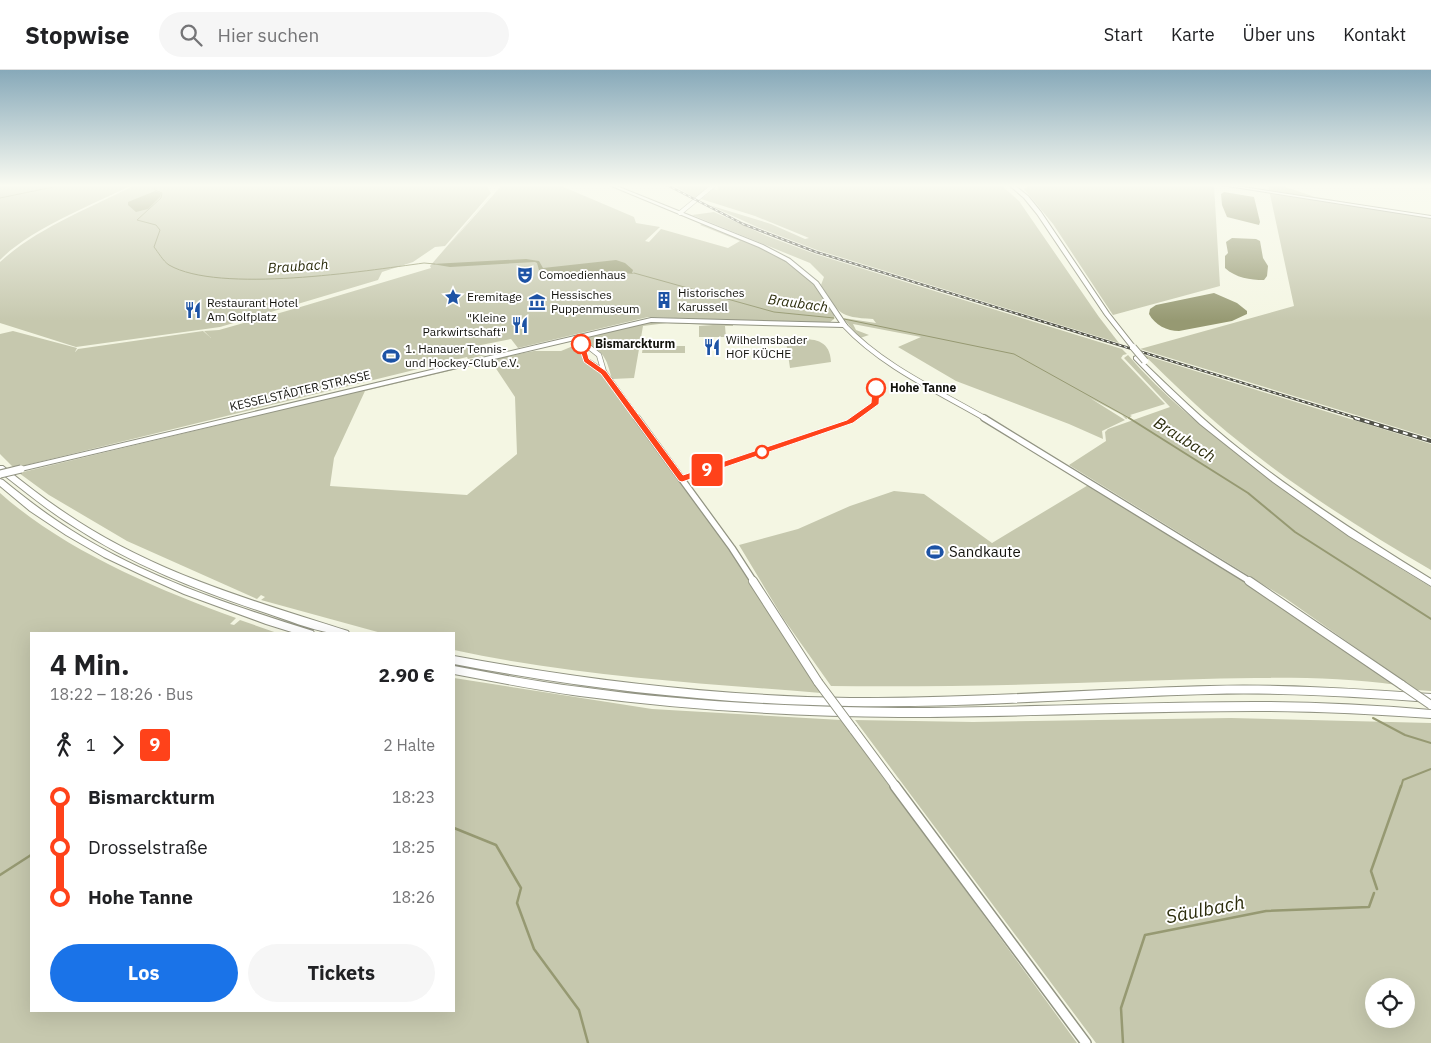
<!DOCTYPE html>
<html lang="de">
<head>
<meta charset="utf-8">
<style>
	:root { --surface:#fff; --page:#f6f6f6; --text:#202124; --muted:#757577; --line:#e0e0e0; --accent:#1a73e8 }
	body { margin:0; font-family:"IBM Plex Sans",sans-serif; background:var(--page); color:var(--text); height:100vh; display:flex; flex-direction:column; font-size:19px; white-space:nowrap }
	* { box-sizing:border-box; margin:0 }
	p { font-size:16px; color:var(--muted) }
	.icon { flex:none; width:28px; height:28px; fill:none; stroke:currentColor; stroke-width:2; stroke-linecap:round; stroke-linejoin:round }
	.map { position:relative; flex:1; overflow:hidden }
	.details { position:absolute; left:30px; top:562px; width:425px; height:380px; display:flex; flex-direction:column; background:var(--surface); border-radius:0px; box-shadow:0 5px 20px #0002 }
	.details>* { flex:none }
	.badge { padding:0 10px; border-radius:4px; font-size:18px; line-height:32px }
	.buttons { position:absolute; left:1365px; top:908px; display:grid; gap:10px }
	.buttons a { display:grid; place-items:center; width:50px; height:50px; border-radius:50%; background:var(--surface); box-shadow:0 5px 20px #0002; font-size:25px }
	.map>.badge { position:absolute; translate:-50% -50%; box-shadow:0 0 0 2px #fff }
	.legs { display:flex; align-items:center; gap:8px; height:55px; padding:0 20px; font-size:16px }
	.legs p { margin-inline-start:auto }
	.summary { display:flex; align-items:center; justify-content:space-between; height:85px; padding:0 20px }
	h1 { font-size:28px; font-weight:800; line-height:38px }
	.cta { display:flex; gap:10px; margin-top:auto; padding:10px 20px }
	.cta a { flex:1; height:58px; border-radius:30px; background:var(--accent); color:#fff; font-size:20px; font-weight:800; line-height:58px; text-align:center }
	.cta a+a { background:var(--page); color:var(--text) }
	ul { padding:0 20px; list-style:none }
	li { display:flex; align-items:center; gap:18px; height:50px; font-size:19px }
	li i { display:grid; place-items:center; width:8px; height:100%; margin:0 6px; background:currentColor }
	li i::after { content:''; width:12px; height:12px; margin:-6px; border:4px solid; border-radius:50%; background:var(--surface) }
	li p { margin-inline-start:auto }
	li:first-child i { background:linear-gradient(#0000 50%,currentColor 0) }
	li:last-child i { background:linear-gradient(currentColor 50%,#0000 0) }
	header { display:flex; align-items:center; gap:30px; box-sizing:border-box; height:70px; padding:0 25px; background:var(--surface); border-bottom:1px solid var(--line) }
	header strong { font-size:24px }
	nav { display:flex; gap:28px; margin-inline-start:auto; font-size:18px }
	.search { width:350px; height:45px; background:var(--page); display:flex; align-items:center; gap:12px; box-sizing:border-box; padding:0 18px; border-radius:28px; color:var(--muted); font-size:19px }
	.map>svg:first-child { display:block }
	.green { fill:#c6c8ae; fill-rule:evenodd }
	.water { fill:#969972 }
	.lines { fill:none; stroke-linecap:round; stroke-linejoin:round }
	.stream-far2 { stroke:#969972; stroke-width:1 }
	.stream-far1 { stroke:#969972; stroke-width:2 }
	.stream { stroke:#969972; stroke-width:2.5 }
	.minor-far4-casing { stroke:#929483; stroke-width:5 }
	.minor-far3-casing { stroke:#929483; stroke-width:6 }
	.minor-far2-casing { stroke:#929483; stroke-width:8 }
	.minor-far1-casing { stroke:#929483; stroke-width:10 }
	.minor-casing { stroke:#929483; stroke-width:12 }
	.major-casing { stroke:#929483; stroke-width:2 }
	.highway-casing { stroke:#929483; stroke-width:2 }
	.minor-far4 { stroke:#fff; stroke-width:4 }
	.minor-far3 { stroke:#fff; stroke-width:4.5 }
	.minor-far2 { stroke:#fff; stroke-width:5.5 }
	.minor-far1 { stroke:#fff; stroke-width:8 }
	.minor { stroke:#fff; stroke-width:9 }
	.major { fill:#fff; fill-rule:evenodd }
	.highway { fill:#fff; fill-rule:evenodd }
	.rail-far1-casing { stroke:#525349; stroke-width:2.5 }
	.rail-casing { stroke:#525349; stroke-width:4 }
	.rail-far1 { stroke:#fff; stroke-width:1; stroke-dasharray:3; stroke-linecap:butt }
	.rail { stroke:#fff; stroke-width:2; stroke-dasharray:5; stroke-linecap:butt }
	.minor-bridge-casing { stroke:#929483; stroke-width:10; stroke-linecap:butt }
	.major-bridge-casing { stroke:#929483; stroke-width:9; stroke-linecap:butt }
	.highway-bridge-casing { stroke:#929483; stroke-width:8; stroke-linecap:butt }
	.minor-bridge { stroke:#fff; stroke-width:8 }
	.major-bridge { stroke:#fff; stroke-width:7 }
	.highway-bridge { stroke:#fff; stroke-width:6 }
	.line-1 { fill:#ff421a; stroke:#fff }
	.stop-1-dot { fill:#fff; stroke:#ff421a; stroke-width:2.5 }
	.labels { text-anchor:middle; stroke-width:4; stroke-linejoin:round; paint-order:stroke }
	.far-poi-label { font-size:12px; fill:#13130d; stroke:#fff; text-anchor:start }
	.far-stop-label { font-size:12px; font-weight:bold; fill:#13130d; stroke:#fff; text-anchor:start }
	.far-street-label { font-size:12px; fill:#13130d; stroke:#fff }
	.far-water-label { font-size:14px; font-style:italic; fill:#2b2c0b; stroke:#fff }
	.poi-label { font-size:15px; fill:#13130d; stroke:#fff; text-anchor:start }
	.water-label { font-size:16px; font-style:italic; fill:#2b2c0b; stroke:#fff }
	.near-water-label { font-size:19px; font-style:italic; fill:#2b2c0b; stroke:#fff }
</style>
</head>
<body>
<header>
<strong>Stopwise</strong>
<div class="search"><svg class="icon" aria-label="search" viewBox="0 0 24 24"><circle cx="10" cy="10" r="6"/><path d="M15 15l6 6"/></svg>Hier suchen</div>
<nav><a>Start</a><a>Karte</a><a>Über uns</a><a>Kontakt</a></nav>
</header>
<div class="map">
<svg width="1431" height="973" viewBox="0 0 1431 973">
	<rect width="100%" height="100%" fill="#f4f6e3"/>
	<path class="green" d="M0,115H132C92,135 30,159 0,190Z
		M135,115H486L491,123L445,176L435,177L413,192L382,202L378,210L220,257L76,277L0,253V192C37,158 90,138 135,115Z
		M500,115L448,176L502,115H559L634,147L636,153L660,157L645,171L649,172L661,159L728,178L740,171L700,155L703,153L778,185L811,209L834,243V249L829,253H812L648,247L518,278L511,269L481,275L486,285L468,289L467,287L14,398L0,384V264L13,261L77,278L75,282L78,279L203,261L211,268L204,261L219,260L297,238L431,198L430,196Z
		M673,115H710L695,128Z
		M719,115H1001L1019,131L1099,247L1119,273L817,180L757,157L709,135L771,154L805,169L809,168L755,146L701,129L713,119L717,120Z
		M1031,115H1214L1220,216L1113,245L1053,154L1024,119Z
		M1268,115H1280L1315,127L1431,146L1313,127L1431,148V368L1140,279L1294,236Z
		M714,142L767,166L815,184L1122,279L1127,284L1123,285L1121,288L1165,334L1130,345L1132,346L1126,349L1122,345L1090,328L1125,350L1102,361L1103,369L1069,354L956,311L898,277L921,267L853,254L856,260L869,265L860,268L843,248L876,253L873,249C838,247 840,244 821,215L824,207L810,193L692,145Z
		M647,252L733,254V256H725L726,267H699V256L713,255L667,253L643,256L634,308L612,309C609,300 608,291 601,283C596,277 587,275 584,268Z
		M790,269C809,269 830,266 831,292L790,298L786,271Z
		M578,274L584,291L602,303L729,479L821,623C698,613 575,606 454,580V564H385L261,530L265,527L261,525L257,529L127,471L49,425L19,403L492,289L534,281H561ZM491,291L515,327L517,384L467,425L330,416L334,388L365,321Z
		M643,276H685V283H642Z
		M1128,285C1163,326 1206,360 1248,392C1307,437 1367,479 1431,517V621L1416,620L1285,528L1069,395L1106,371L1105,362L1108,359L1170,337L1124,288Z
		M1144,285L1431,374V500C1360,459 1290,414 1227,362C1198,338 1171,311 1144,285Z
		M1090,414L1228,500L1397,615C1314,603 1220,609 1137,611C1034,615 933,617 831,616L783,548L739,475L798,459L850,436L894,421L924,424L992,473Z
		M0,423C64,480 156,519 236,548L230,554L234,555L240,550L280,564H31V941H454V608L652,639L841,650L1077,973H0Z
		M1231,648L1431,653V973H1096L855,650L973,652ZM1374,916H1406V949H1374Z"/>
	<path class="water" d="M155,121L161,123L160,127L148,139L136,142L128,135V132Z
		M1224,122L1254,127L1260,152L1259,155L1227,147L1222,135L1221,124Z
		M1232,168L1256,169L1260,171L1263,188L1268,196L1267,206L1264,210C1250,210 1236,208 1225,198V186L1228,183L1226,172Z
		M526,189L539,191L543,198L616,190L625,193L633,200L632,203L635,204L607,202L559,206L539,200L537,193L535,192L450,197L432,194Z
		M1214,223L1237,233L1247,241V244L1232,251L1179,261C1167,261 1155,255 1149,244L1150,239L1156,235Z"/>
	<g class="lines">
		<path class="stream-far2" d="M154,115L155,120L162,123L161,128L137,150L156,155L160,160L154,177C158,182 163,191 169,195C219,224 365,201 424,193L435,194
			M0,128L63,115
			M634,203L774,242L834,248
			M844,249L1014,284L1131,349"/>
		<path class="stream-far1" d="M1129,348L1248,423L1295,462L1431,549
			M1373,648L1405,665L1431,673
			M1401,717L1403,710L1431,699"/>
		<path class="stream" d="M454,758L496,775L521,818L517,833L534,879L579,940L588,973
			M0,805L31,785
			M1377,819L1371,801L1401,716
			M1123,973L1121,938L1145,865L1266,841L1369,837L1374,823"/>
		<g class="minor-far4-casing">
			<path id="minor-far4" d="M680,143L714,115"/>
		</g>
		<g class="minor-far3-casing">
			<path id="minor-far3" d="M844,255C882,296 938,321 986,349
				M580,270L599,285L604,302
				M581,272L586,290L604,302L638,349"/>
		</g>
		<g class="minor-far2-casing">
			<path id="minor-far2" d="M637,348L732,478L754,512
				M984,348L1251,512"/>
		</g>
		<g class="minor-far1-casing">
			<path id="minor-far1" d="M753,511L818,612
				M1249,511L1402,615
				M853,659L896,717"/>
		</g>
		<g class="minor-casing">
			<path id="minor" d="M895,716L1086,973"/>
		</g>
		<g class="major-casing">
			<path id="major" d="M609,115H614L763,175L790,189L818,212L847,255L844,257L651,252L21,401L18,399L21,397L651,248L840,253L814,214L786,191L759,177Z
				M1221,115H1229L1431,146V148Z"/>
		</g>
		<g class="highway-casing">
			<path id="highway" d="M1009,115H1014L1028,126L1041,142L1109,243L1135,276V278H1131L1105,245L1037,144L1024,128Z
				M1136,286L1138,287C1172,320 1205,352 1242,381C1302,428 1366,469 1431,509V516L1349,466L1273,412L1200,354L1166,322L1134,289V287Z
				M0,396H3C27,416 52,435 79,452C162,505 256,532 348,561L350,564C344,564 337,565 331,563C309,559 287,550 266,543C199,521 132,495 73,456C47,440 24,421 0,402Z
				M0,409L3,410C25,428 47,445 71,460C145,507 230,535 313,561L315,564H298L266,554L184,524L144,506L104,487L66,465L30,441L0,416Z
				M454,586C585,610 717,626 850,628C970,629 1090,619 1210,616C1283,614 1357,619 1431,624V632C1357,627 1283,622 1210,624C1090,627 970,638 850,636C717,634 585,619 454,594Z
				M454,596C496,604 538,612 580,617C686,632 793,637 899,638C1018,638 1136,632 1254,632C1313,632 1372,635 1431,640V648C1372,644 1313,641 1254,641C1136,641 1018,647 899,647C793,646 686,640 580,626C538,620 496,612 454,604Z"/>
		</g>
		<use href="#minor-far4" class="minor-far4"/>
		<use href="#minor-far3" class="minor-far3"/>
		<use href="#minor-far2" class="minor-far2"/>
		<use href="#minor-far1" class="minor-far1"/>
		<use href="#minor" class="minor"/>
		<use href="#major" class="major"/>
		<use href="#highway" class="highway"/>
		<g class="rail-far1-casing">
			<path id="rail-far1" d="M667,115L743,154L816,182L1360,349"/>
		</g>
		<g class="rail-casing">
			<path id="rail" d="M1355,348L1431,371"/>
		</g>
		<use href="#rail-far1" class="rail-far1"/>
		<use href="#rail" class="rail"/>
		<g class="minor-bridge-casing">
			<path id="minor-bridge" d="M818,612L853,659
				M1402,615L1431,635"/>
		</g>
		<g class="major-bridge-casing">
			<path id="major-bridge" d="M0,404L21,399"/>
		</g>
		<g class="highway-bridge-casing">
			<path id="highway-bridge" d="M1133,277L1145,291"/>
		</g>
		<use href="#minor-bridge" class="minor-bridge"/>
		<use href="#major-bridge" class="major-bridge"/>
		<use href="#highway-bridge" class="highway-bridge"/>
	</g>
	<linearGradient id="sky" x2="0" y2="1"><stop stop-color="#87a9b9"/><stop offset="0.46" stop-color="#fafbf2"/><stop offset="1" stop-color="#fafbf2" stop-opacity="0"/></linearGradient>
	<rect width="1431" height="251" fill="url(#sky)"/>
	<path class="line-1" d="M581,271L585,274L589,289L606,301L683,405L847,350L871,333L872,318L876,316L880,318L879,334L853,353L682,412L679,411L601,304L584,292L578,274Z"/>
	<defs>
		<g id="theatre-bare" transform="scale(1.35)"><path d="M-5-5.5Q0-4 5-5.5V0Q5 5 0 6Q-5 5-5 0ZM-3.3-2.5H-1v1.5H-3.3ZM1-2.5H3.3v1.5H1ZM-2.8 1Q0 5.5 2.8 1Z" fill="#1d53a5" stroke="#fff" stroke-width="2.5" paint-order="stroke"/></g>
		<g id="sight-bare" transform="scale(1.35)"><path d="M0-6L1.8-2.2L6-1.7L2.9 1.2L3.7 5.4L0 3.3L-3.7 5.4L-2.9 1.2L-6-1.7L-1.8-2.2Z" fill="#1d53a5" stroke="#fff" stroke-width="2.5" paint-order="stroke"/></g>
		<g id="building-bare" transform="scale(1.35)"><path d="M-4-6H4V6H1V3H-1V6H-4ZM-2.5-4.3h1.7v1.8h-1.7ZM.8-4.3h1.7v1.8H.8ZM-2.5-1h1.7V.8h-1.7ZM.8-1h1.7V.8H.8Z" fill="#1d53a5" stroke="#fff" stroke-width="2.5" paint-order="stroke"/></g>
		<g id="museum-bare" transform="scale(1.35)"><path d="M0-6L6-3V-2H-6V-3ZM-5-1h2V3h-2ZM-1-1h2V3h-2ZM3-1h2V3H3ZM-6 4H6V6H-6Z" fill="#1d53a5" stroke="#fff" stroke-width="2.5" paint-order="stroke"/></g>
		<g id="restaurant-bare" transform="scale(1.35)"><path d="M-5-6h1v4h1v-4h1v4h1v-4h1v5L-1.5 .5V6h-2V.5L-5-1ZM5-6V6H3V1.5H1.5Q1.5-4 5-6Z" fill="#1d53a5" stroke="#fff" stroke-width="2.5" paint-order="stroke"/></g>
		<g id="stadium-bare" transform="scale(1.35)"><path d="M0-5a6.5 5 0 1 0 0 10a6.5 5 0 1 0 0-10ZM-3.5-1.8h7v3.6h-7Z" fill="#1d53a5" stroke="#fff" stroke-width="2.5" paint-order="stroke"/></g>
	</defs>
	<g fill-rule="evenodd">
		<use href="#theatre-bare" x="525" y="205"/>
		<use href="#sight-bare" x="453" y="227"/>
		<use href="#building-bare" x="664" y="230"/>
		<use href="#museum-bare" x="537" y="232"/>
		<use href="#restaurant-bare" x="193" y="240"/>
		<use href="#restaurant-bare" x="520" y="255"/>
		<use href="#restaurant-bare" x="712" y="277"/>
		<use href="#stadium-bare" x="391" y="286"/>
		<use href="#stadium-bare" x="935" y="482"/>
	</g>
	<g class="stop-1-dot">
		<circle cx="581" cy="274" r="9"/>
		<circle cx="876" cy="318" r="9"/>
		<circle cx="762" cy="382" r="6"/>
	</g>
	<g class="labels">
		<g class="far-poi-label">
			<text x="539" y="209">Comoedienhaus</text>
			<text x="678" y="227">Historisches<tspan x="678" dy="14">Karussell</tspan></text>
			<text x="551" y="229">Hessisches<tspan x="551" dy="14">Puppenmuseum</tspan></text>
			<text x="467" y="231">Eremitage</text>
			<text x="207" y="237">Restaurant Hotel<tspan x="207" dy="14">Am Golfplatz</tspan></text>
			<text x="506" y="252" text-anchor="end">"Kleine<tspan x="506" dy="14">Parkwirtschaft"</tspan></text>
			<text x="726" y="274">Wilhelmsbader<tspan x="726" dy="14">HOF KÜCHE</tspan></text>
			<text x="405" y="283">1. Hanauer Tennis-<tspan x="405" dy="14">und Hockey-Club e.V.</tspan></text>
		</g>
		<g class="far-stop-label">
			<text x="595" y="278">Bismarckturm</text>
			<text x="890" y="322">Hohe Tanne</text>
		</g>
		<g class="far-street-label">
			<text transform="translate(300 321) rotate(-13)" y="4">KESSELSTÄDTER STRASSE</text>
		</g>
		<g class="far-water-label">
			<text transform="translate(298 196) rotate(-4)" y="5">Braubach</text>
			<text transform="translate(798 233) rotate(8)" y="5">Braubach</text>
		</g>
		<g class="poi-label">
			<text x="949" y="487">Sandkaute</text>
		</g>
		<g class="water-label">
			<text transform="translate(1185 369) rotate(32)" y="6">Braubach</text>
		</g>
		<g class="near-water-label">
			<text transform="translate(1205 839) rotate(-11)" y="7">Säulbach</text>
		</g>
	</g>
</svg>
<div class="buttons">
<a><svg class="icon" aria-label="locate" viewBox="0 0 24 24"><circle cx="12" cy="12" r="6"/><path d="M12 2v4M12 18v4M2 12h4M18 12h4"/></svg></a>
</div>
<b class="badge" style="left:707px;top:400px;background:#ff421a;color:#fff">9</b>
<section class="details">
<div class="summary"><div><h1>4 Min.</h1><p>18:22 – 18:26 · Bus</p></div><b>2.90 €</b></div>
<div class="legs"><svg class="icon" aria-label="walk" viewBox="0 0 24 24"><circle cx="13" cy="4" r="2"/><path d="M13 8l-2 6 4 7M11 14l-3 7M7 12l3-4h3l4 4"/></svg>1<svg class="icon" aria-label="forward" viewBox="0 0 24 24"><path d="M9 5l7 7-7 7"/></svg><b class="badge" style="background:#ff421a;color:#fff">9</b><p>2 Halte</p></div>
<ul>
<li><i style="color:#ff421a"></i><b>Bismarckturm</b><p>18:23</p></li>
<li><i style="color:#ff421a"></i><span>Drosselstraße</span><p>18:25</p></li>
<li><i style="color:#ff421a"></i><b>Hohe Tanne</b><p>18:26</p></li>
</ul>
<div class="cta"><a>Los</a><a>Tickets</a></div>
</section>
</div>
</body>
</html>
